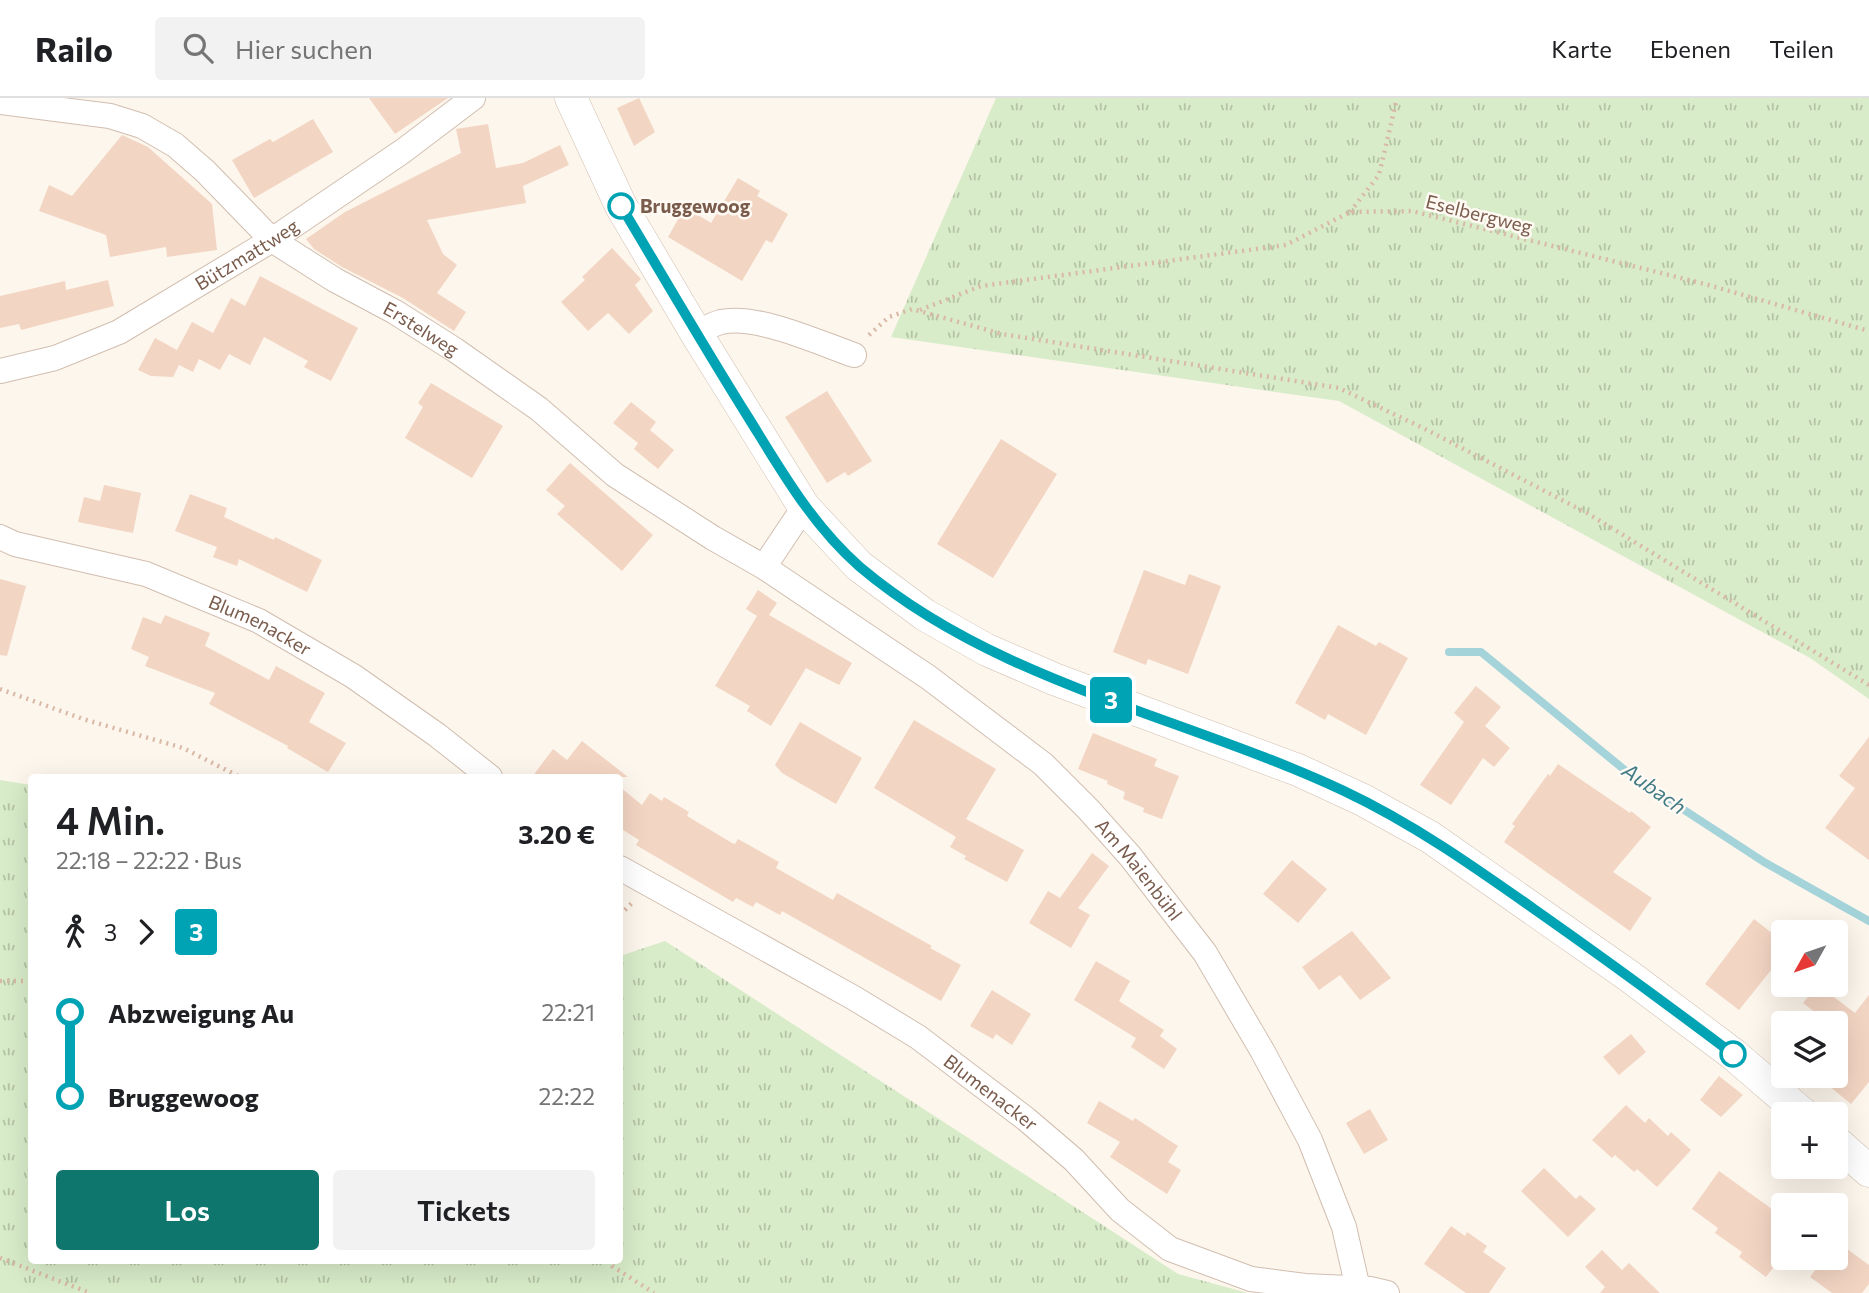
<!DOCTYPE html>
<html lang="de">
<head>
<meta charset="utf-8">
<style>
	:root { --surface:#fff; --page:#f2f2f2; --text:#202124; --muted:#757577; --line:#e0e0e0; --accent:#0f766e }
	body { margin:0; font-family:Commissioner,sans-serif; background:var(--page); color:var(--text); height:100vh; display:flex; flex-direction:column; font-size:26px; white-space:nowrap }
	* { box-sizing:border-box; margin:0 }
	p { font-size:23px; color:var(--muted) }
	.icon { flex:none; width:38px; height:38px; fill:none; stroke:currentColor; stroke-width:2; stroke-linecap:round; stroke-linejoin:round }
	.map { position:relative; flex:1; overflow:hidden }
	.drawer { position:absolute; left:28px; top:676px; width:595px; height:490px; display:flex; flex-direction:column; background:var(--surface); border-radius:7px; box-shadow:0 7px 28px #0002 }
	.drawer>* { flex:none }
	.badge { padding:0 14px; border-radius:5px; font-size:24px; line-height:46px }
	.needle { width:46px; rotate:230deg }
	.tools { position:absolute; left:1771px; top:822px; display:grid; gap:14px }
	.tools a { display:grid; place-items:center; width:77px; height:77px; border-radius:7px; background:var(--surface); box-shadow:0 7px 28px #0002; font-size:35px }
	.map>.badge { position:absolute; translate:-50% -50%; box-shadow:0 0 0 4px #fff }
	.legs { display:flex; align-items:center; gap:10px; height:77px; padding:0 28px; font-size:23px }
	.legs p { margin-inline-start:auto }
	.headline { display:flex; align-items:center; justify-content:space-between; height:119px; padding:0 28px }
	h1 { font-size:38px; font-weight:600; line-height:52px }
	.primary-button { display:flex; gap:14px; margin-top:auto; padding:14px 28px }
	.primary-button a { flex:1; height:80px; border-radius:7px; background:var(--accent); color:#fff; font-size:28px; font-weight:600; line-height:80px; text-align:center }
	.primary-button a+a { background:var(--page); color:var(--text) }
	ul { padding:0 28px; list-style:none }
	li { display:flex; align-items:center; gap:24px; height:84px; font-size:26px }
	li i { display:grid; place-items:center; width:10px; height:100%; margin:0 9px; background:currentColor }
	li i::after { content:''; width:18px; height:18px; margin:-9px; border:5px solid; border-radius:50%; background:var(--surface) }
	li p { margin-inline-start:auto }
	li:first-child i { background:linear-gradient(#0000 50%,currentColor 0) }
	li:last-child i { background:linear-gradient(currentColor 50%,#0000 0) }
	header { display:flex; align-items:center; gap:42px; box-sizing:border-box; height:98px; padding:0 35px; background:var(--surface); border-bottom:2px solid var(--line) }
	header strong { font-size:33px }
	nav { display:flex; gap:38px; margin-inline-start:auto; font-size:24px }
	.search { width:490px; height:63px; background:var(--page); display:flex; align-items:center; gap:18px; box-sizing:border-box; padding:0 24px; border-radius:7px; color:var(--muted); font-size:26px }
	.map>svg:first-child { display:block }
	.grass { fill:url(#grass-tufts) }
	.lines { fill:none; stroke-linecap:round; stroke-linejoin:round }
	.stream { stroke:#a5d3da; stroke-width:8 }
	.building { fill:#f3d5c3 }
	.minor-casing { stroke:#d1beb0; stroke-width:26 }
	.tertiary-casing { stroke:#d1beb0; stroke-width:33 }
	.path { stroke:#d9b8a5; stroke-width:4.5; stroke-dasharray:2 5; stroke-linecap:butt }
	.minor { stroke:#fff; stroke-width:24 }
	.tertiary { stroke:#fff; stroke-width:32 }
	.line-1-casing { stroke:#fff; stroke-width:16 }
	.line-1 { stroke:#00a3b4; stroke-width:10 }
	.stop-1-dot { fill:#fff; stroke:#00a3b4; stroke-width:3.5 }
	.labels { text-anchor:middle; stroke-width:5; stroke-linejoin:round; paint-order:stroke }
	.stop-label { font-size:19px; font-weight:bold; fill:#7a5c4d; stroke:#fffaf3; text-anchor:start }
	.street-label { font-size:19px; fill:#7a5c4d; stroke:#fffaf3 }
	.water-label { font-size:21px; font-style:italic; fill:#437c86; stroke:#fffaf3 }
</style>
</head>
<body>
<header>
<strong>Railo</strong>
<div class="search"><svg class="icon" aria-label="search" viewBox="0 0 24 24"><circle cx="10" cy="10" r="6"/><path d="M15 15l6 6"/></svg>Hier suchen</div>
<nav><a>Karte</a><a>Ebenen</a><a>Teilen</a></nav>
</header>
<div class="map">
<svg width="1869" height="1195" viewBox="0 0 1869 1195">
	<defs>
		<pattern id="grass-tufts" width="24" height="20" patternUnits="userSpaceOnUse" patternTransform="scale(1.75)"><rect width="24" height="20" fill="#d8ecc9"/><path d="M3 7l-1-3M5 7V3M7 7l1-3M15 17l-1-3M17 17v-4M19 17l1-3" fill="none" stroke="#b4c2a5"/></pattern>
	</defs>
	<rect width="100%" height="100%" fill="#fdf6ec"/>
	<path class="grass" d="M996,0H1869V601L1810,560L1339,303L891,239Z
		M0,682L31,687L32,1162H620V858L665,843L1178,1176L1248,1195H0Z"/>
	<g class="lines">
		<path class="stream" d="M1449,554H1481L1632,678L1764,764L1869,823"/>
	</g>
	<path class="building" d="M369,0H448L395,36Z
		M639,0L655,34L634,48L617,10Z
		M313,21L333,54L254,100L232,62L270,41L273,44Z
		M488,26L496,70L523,65L560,47L569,67L523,88L526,105L427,122L443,156L457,167L437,195L466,214L454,233L403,200L342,169L314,151L306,141L345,114L461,55L456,31Z
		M122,37L148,49L212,106L217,152L167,159L166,149L110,159L106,137L39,113L49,87L72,98Z
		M738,80L760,93L757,98L788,116L772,145L766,142L742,183L668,139L685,109L711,125Z
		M612,150L641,181L635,187L653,213L629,236L608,215L588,233L561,204L585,182L582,179Z
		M260,178L358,230L331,283L304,269L308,263L264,239L250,267L229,256L220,272L199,261L193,274L179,267L173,279L151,278L138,272L155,240L177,252L192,224L213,235L231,200L245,208Z
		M108,182L114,208L21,232L19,226L0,230V198L65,183L66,192Z
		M431,285L503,328L472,380L405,340L423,309L418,305Z
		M827,293L872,363L848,378L845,374L827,385L785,319Z
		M631,304L656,324L650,332L674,352L658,371L634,351L638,345L613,325Z
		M1001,341L1057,376L993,480L937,446Z
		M570,365L653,437L622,473L557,416L565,408L546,392Z
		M104,387L141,395L133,435L78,424L84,399L100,403Z
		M190,396L227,410L224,419L274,442L275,439L322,462L307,494L239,461L237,468L213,459L217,449L175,433Z
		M1144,472L1185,487L1189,476L1221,488L1188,576L1148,561L1146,567L1113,554Z
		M0,481L26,488L7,558L0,557Z
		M758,492L777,505L769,517L852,565L839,587L806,570L771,628L747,613L750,608L715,588L757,518L746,511Z
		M165,517L210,535L205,548L269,582L276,568L325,595L309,624L346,645L328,674L287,650L288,648L209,606L215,595L145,568L149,559L131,551L143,519L161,526Z
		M1338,527L1376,548L1379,544L1408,560L1366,637L1328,616L1325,622L1295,605Z
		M1476,588L1501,609L1485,628L1510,650L1494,669L1483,660L1451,707L1420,687L1464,624L1454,615Z
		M914,622L996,671L966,721L1024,752L1007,784L964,761L966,758L950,749L956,739L874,690Z
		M800,624L862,660L836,706L782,675L775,667Z
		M1093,635L1157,661L1154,668L1179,678L1162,721L1143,714L1144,710L1123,701L1125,694L1107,686L1108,683L1078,671Z
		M1869,639V762L1825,730L1855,690L1839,678Z
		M582,643L628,679H532L553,651L567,662Z
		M1558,666L1630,715L1631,713L1651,729L1613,774L1652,800L1630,833L1504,744L1515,728L1512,726L1548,676L1550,678Z
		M620,689L642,707L650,695L662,703L664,699L689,714L687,718L732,745L735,746L738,741L779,764L776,770L833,802L837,795L932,848L930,850L961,867L941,903L782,813L780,817L756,804L753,809L736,800L733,804L636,747L639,742L620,730Z
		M1092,755L1109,768L1078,810L1090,817L1071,850L1029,825L1048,793L1060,800Z
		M1292,762L1327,791L1298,825L1263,796Z
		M1754,821L1783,844V880L1772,871L1739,912L1705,886Z
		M1352,833L1391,880L1360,902L1340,877L1319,892L1302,869Z
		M1096,863L1130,883L1119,903L1164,932L1160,938L1177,951L1164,971L1131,949L1136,940L1074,902Z
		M1818,887L1855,915L1869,897V984L1851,1006L1817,978H1836V926H1830L1803,905Z
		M992,892L1031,916L1012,947L996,936L993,941L970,928Z
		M1631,936L1646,954L1619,977L1603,959Z
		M1719,978L1743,997L1721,1019L1700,1002Z
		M1099,1003L1133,1023L1135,1020L1178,1048L1168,1064L1181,1072L1167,1096L1110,1059L1120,1044L1087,1025Z
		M1626,1007L1645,1025L1649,1020L1668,1038L1671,1034L1691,1052L1657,1089L1637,1071L1634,1074L1615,1057L1612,1060L1592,1042Z
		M1370,1011L1388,1042L1364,1056L1346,1025Z
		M1544,1070L1576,1101L1580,1097L1596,1111L1568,1139L1521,1093Z
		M1719,1073L1783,1119V1157L1766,1179L1739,1159L1742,1154L1715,1135L1718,1130L1692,1111Z
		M1451,1128L1465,1138L1467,1134L1487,1148L1483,1154L1506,1170L1489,1195H1466L1424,1166Z
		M1836,1143L1869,1167V1186L1862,1195H1832L1810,1179L1824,1160H1836Z
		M1602,1152L1622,1172L1629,1165L1660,1195H1600L1605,1189L1585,1169Z"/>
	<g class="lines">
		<g class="minor-casing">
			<g id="minor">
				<path id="s1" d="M0,4L110,18L142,28L175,47L205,73L272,142L335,182L395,214L455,252L539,311L615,377L713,440L764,469L886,551L928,579L1043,666L1088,711L1130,758L1205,855L1263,954L1310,1042L1344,1129L1359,1195"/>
				<path d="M696,235C704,231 713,226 721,224C757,216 819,245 854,257"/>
				<path id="s2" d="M0,273L55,260L119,234L272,142L403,53L473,0"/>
				<path id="s3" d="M0,439L15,446L146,476L259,523L353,578L437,637L490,679"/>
				<path d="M764,469L804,409"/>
				<path id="s4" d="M620,770L854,900L918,939L1026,1021L1074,1062L1120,1112L1170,1151L1251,1181L1305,1188L1370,1191L1387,1195"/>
			</g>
		</g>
		<g class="tertiary-casing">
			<path id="tertiary" d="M571,0L621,108L696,235L804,409L859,468L925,517L987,552L1054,581L1298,672L1363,702L1430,739L1629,878L1733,956L1804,1017
				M1836,1044L1869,1073"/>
		</g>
		<path class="path" d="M1350,114L1379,77L1397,0
			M920,212L981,188L1286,147L1350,114L1412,113L1705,186L1869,233
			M869,237L889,219L912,211L1002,236L1339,290L1427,332L1587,415L1869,587
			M0,591L83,621L183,650L240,679
			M620,817L632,805
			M0,883H32
			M0,1160L90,1195
			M608,1162L612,1168L654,1195"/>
		<use href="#minor" class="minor"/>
		<use href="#tertiary" class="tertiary"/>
	</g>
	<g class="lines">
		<g class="line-1-casing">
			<path id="line-1" d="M621,108C663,178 704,249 748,319C781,372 812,427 860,469C997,585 1184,618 1344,693C1412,725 1473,768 1534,811C1601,858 1668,907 1733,956"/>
		</g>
		<use href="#line-1" class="line-1"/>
	</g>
	<g class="stop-1-dot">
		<circle cx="621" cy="108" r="12"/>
		<circle cx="1733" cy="956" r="12"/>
	</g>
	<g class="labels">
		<g class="stop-label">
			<text x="640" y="115">Bruggewoog</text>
		</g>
		<g class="street-label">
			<text transform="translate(1479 116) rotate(14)" y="7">Eselbergweg</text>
			<text dy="7" stroke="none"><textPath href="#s2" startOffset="275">Bützmattweg</textPath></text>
			<text dy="7" stroke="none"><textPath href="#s1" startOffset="492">Erstelweg</textPath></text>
			<text dy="7" stroke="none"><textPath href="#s3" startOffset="276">Blumenacker</textPath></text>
			<text dy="7" stroke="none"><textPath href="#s1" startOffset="1395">Am Maienbühl</textPath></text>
			<text dy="7" stroke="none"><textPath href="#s4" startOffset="434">Blumenacker</textPath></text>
		</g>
		<g class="water-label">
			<text transform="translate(1654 691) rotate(35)" y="7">Aubach</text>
		</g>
	</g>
</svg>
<div class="tools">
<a><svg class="needle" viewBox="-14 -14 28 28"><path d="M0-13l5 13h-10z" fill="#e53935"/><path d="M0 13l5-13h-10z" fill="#757577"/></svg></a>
<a><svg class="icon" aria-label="layers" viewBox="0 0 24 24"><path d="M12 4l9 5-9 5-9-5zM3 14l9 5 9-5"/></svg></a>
<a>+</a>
<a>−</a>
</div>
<b class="badge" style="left:1111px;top:602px;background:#00a3b4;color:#fff">3</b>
<section class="drawer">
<div class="headline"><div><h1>4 Min.</h1><p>22:18 – 22:22 · Bus</p></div><b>3.20 €</b></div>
<div class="legs"><svg class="icon" aria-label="walk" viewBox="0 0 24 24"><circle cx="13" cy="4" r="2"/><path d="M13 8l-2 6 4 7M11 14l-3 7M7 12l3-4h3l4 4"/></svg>3<svg class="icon" aria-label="forward" viewBox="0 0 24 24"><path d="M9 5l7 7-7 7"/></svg><b class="badge" style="background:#00a3b4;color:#fff">3</b></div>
<ul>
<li><i style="color:#00a3b4"></i><b>Abzweigung Au</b><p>22:21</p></li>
<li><i style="color:#00a3b4"></i><b>Bruggewoog</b><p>22:22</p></li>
</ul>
<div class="primary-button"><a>Los</a><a>Tickets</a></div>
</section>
</div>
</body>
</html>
